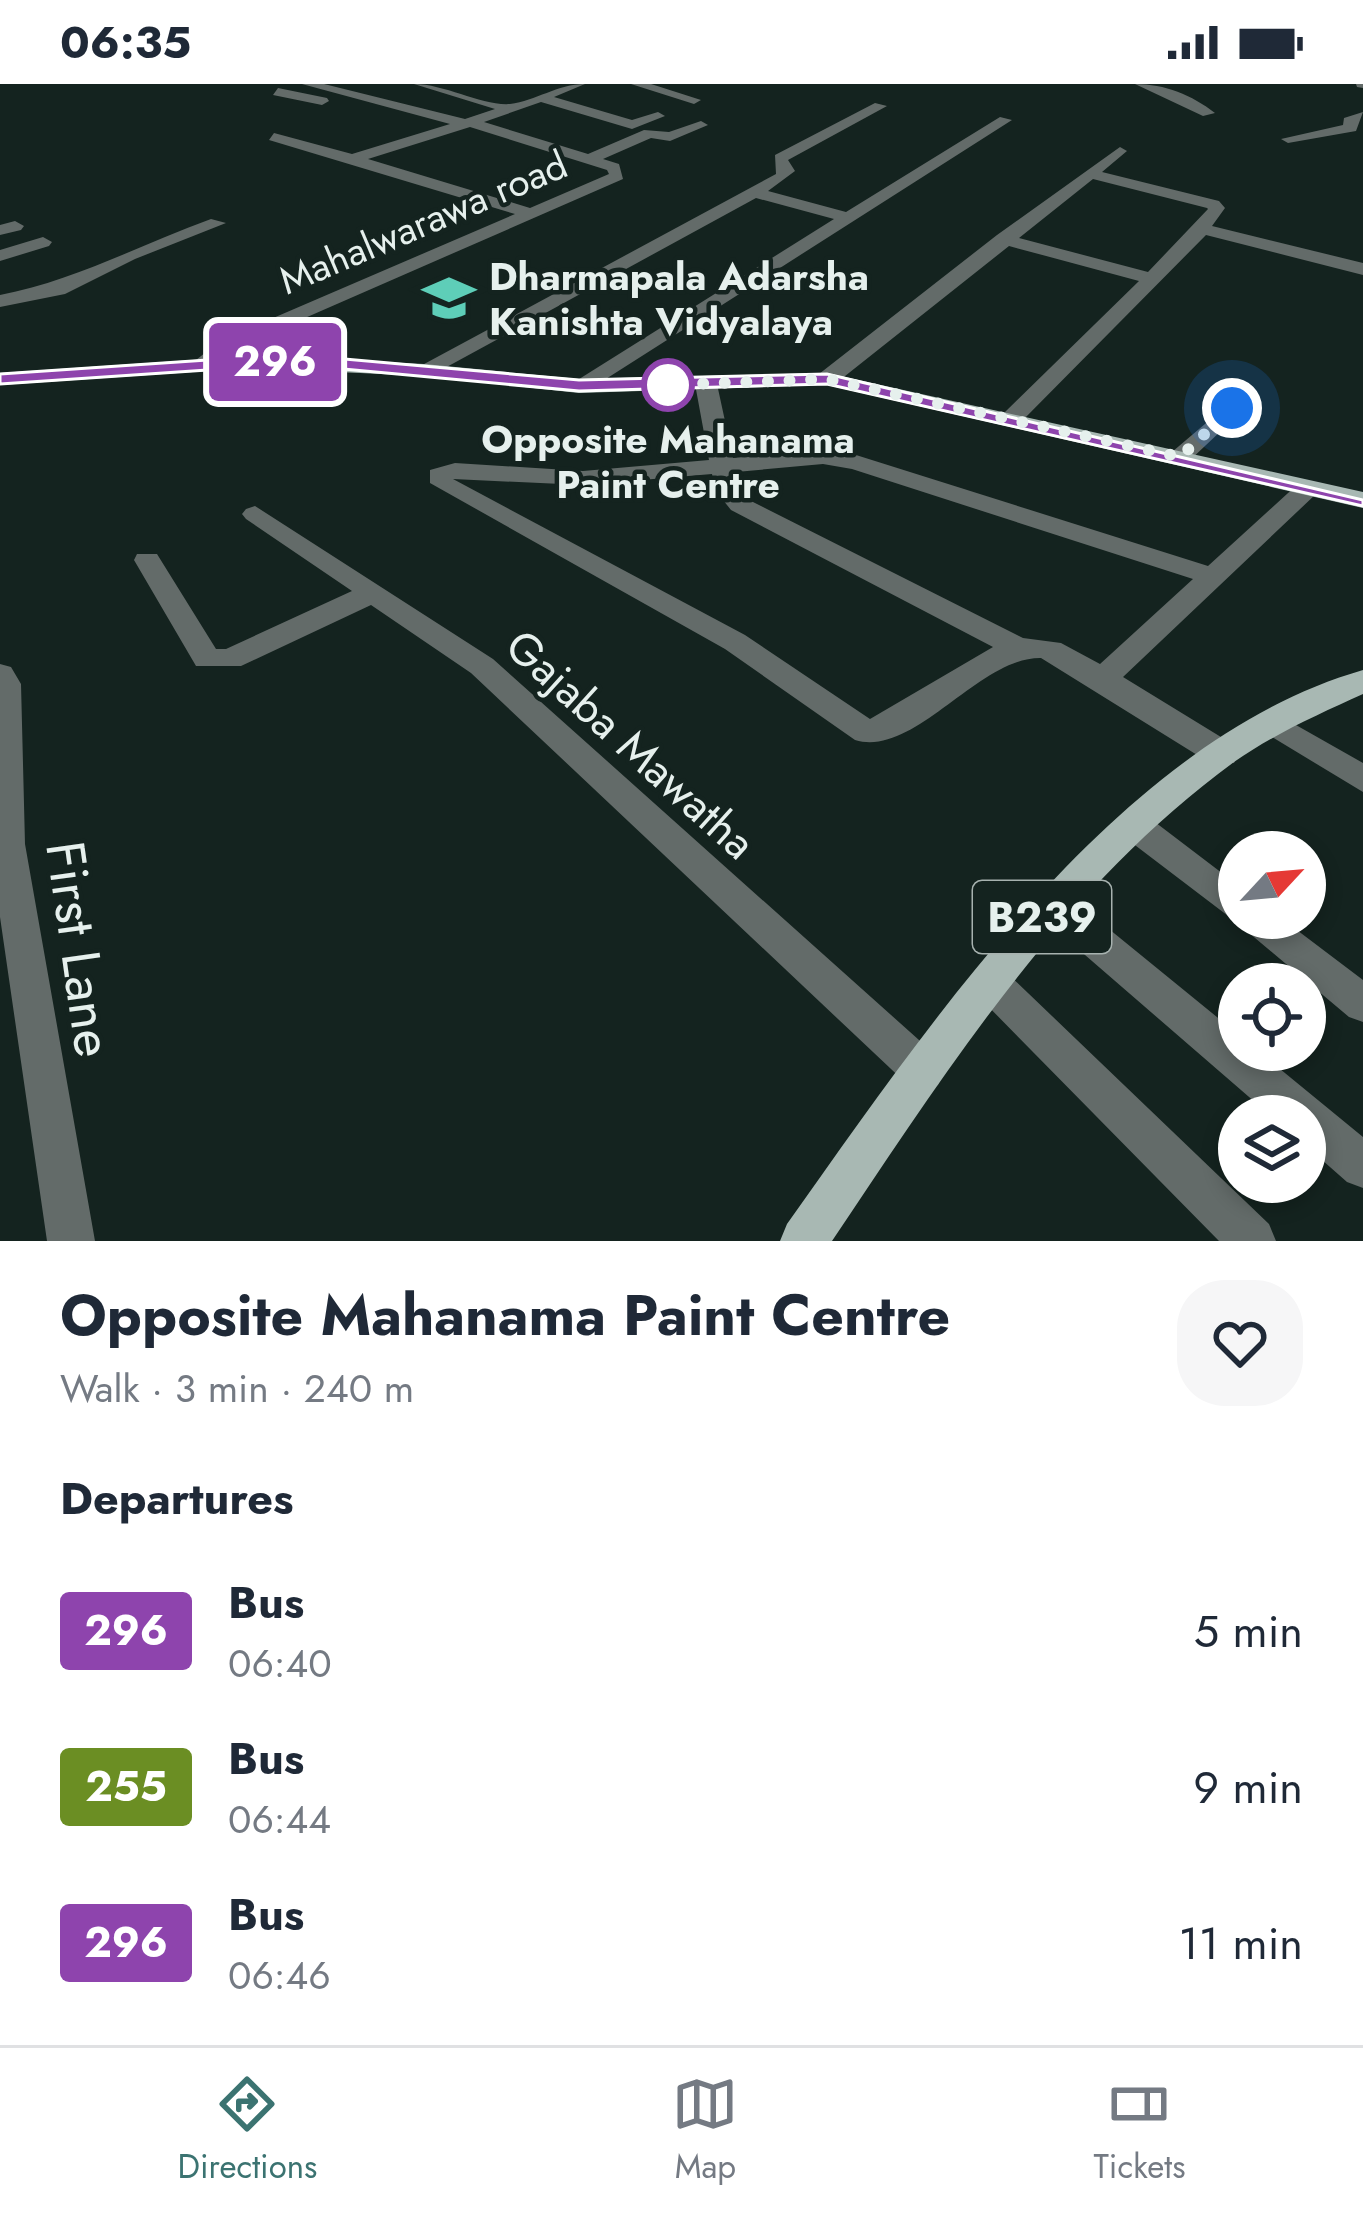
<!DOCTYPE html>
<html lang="en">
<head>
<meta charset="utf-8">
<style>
	:root { --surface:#fff; --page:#f6f6f7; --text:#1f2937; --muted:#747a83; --line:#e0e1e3; --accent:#3b7371 }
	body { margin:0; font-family:Jost,sans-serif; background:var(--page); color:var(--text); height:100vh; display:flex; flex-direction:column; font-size:45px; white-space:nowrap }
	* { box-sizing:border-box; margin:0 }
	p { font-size:39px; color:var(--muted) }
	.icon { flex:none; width:66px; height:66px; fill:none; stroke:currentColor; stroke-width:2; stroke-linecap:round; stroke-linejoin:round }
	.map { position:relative; height:1157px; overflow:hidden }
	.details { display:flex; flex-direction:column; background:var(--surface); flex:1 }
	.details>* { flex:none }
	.badge { padding:0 24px; border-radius:9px; font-size:42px; line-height:78px }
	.needle { width:78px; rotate:64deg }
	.fabs { position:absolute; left:1218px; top:747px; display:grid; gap:24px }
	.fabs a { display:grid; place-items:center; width:108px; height:108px; border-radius:50%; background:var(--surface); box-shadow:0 6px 18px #0003; font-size:60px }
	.you { position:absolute; width:60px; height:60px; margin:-30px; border:9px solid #fff; border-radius:50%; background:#1a73e8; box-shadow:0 0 0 18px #1a73e833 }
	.map>.badge { position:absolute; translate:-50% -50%; box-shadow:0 0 0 6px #fff }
	h2 { padding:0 60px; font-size:45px; line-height:108px }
	.round { display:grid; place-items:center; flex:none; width:126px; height:126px; border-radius:48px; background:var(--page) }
	.headline { display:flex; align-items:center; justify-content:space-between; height:204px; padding:0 60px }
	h1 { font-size:57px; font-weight:700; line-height:90px }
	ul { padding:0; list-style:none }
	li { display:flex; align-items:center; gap:36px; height:156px; padding:0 60px }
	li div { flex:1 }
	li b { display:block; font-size:45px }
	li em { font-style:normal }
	li .badge { min-width:132px; font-weight:700; text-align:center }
	.status { display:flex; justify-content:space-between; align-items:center; height:84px; padding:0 60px; background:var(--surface); direction:ltr }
	.status svg { height:33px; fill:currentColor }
	.tabs { display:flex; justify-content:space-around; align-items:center; height:168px; border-top:3px solid var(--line); background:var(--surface); font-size:33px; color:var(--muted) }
	.tabs a { display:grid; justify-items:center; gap:6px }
	.tabs .active { color:var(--accent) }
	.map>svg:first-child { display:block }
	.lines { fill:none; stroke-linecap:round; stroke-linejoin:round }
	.minor { fill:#636b69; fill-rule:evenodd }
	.major { fill:#a8b8b3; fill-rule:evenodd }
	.line { fill:#8e44ad; stroke:#fff; stroke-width:3 }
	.walk { stroke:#e6f0ed; stroke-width:12; stroke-dasharray:0 21.6 }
	.stop-dot { fill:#fff; stroke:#8e44ad; stroke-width:6 }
	.labels { text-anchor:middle; stroke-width:9; stroke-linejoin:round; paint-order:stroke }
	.far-street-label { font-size:39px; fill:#e6f0ed; stroke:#14231f }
	.far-poi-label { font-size:39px; font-weight:bold; fill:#e6f0ed; stroke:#14231f; text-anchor:start }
	.far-stop-label { font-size:39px; font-weight:bold; fill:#e6f0ed; stroke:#14231f }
	.shield { fill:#14231f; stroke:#a7b2af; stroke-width:3 }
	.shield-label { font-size:42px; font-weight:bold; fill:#e6f0ed }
	.street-label { font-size:45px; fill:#e6f0ed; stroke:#14231f }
	.near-street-label { font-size:54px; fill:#e6f0ed; stroke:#14231f }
</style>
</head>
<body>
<div class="status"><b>06:35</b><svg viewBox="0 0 49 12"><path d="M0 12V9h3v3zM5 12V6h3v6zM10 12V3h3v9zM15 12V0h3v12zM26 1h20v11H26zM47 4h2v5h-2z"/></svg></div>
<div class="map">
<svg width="1363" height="1157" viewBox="0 0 1363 1157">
	<rect width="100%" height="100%" fill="#14231f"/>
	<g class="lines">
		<path class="minor" d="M302,0H324L465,35L495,25L414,0C445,0 482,22 510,20C536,17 557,0 585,0L554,13L632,36L658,28L665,32L632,45L541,18L484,38L588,70L644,46L669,48L701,37L708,41L670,57L651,54L603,75L619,80L623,95L234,265L210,284H196V276L220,257L515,130L269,56L274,49L352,70L450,40ZM470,43L607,86L609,90L530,124L368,75Z
			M631,0H651L701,16L694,20Z
			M1135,0C1165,0 1192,11 1215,29L1203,32Z
			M1356,0H1363V4L1357,3Z
			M278,4L327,14L329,17L322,21L273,11Z
			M875,19L887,22L788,76L795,87L768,107L846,128L1000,33L1012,36L587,307L579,309L568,302L834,135L756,114L432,291L424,292L413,286L776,90L775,71Z
			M1363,28L1356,47L1288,59L1281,55L1343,41L1344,34Z
			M1120,63L1127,67L1102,88L1219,117L1225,124L1212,142L1363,179V191L1206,151L1021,338H1005V328L1139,197L1009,162L835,300H819V290L997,151ZM1093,95L1207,124L1208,125L1148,188L1019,154Z
			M211,135L226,139L135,175L65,210L0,223V211C73,197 140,161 211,135Z
			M15,137L24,142L21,146L0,151V141Z
			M43,153L52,158L49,162L0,177V166Z
			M706,293L717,300L733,374L823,366L856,371L1208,482L1299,399H1317L1320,404L1317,409L1123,593L1234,661L1238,670L1234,679H1210L1041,574C978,573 915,674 855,656L725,565L430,399V386L455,379L583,387L709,376L695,300ZM823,380L852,385L1193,495L1100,580L1061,559L1023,554L749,416L739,404L736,388ZM712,390L715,406L731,426L993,563L870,635L745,551L453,395L583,401Z
			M1232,317L1240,319V329L1188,378H1172V368Z
			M255,422L493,575L938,973L944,987L938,1001L923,1007L908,1001L471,589L371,521L241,582H196L134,476L137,470H157L216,565H226L352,507L246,435L242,430L246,425Z
			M0,580L11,583L21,600L25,760L95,1157H47L0,833Z
			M1273,628L1363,679V708L1262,647L1257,639L1262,631Z
			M1135,728L1147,732L1239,802V834H1281L1363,896V938L1349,933L1236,838L1123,752L1118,742L1123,732Z
			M1053,805L1066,810L1239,951V966H1257L1363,1053V1104L1347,1098L1305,1061V1032H1271L1040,832L1034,821L1040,810Z
			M990,880L1004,886L1269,1140L1276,1157H1219L976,910L970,898L976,886Z"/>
		<path class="major" d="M252,272L424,280L579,295L827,289L1363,408V424L827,301L579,309L424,292L252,284L0,301V289Z
			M1363,586V610C1319,630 1274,650 1234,678C1063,803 949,983 832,1157H780L787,1140C928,942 1117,657 1363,586Z"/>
	</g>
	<path class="line" d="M252,273H322L579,296L827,290L1363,416V422L827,300L579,307L322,283H252L0,300V290Z"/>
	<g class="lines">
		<path class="walk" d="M668,301H664L827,295L1180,373L1232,324"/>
	</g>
	<defs>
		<g id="school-bare" transform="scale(4.14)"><path d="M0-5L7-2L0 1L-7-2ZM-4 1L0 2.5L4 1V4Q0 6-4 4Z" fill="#5eceb8" stroke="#14231f" stroke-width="2.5" paint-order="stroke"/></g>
	</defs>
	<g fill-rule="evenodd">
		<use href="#school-bare" x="449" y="214"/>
	</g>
	<circle class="stop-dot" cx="668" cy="301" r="24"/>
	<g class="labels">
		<g class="far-street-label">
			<text transform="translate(423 138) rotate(-23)" y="14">Mahalwarawa road</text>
		</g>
		<g class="far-poi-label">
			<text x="489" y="206">Dharmapala Adarsha<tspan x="489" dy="45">Kanishta Vidyalaya</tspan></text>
		</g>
		<g class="far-stop-label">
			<text x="668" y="369">Opposite Mahanama<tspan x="668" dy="45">Paint Centre</tspan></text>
		</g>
		<rect class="shield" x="973" y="797" width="138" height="72" rx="9"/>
		<g class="shield-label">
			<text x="1042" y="848">B239</text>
		</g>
		<g class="street-label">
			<text transform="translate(631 660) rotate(42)" y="16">Gajaba Mawatha</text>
		</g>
		<g class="near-street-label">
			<text transform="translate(80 865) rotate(82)" y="19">First Lane</text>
		</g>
	</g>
</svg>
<div class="fabs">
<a><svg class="needle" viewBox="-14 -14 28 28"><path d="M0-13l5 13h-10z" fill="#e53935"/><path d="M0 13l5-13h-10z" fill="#747a83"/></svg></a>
<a><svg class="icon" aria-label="locate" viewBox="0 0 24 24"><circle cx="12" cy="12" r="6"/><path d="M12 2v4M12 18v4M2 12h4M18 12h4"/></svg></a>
<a><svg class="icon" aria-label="layers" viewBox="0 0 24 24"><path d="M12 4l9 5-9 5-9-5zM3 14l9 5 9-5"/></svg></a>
</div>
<div class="you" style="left:1232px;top:324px"></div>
<b class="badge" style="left:275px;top:278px;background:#8e44ad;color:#fff">296</b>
</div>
<section class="details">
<div class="headline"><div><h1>Opposite Mahanama Paint Centre</h1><p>Walk · 3 min · 240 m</p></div><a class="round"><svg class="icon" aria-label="heart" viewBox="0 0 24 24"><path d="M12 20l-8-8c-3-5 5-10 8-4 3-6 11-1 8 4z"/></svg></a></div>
<h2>Departures</h2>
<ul>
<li><span class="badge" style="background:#8e44ad;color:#fff">296</span><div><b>Bus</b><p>06:40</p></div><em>5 min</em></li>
<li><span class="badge" style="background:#6b8e23;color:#fff">255</span><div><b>Bus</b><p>06:44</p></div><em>9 min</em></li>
<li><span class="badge" style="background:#8e44ad;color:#fff">296</span><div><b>Bus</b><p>06:46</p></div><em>11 min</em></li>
</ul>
</section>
<nav class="tabs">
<a class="active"><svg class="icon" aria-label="directions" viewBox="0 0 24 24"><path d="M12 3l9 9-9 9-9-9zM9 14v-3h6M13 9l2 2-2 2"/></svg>Directions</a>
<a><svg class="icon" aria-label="map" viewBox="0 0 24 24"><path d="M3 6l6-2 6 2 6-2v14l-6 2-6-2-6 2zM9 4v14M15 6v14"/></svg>Map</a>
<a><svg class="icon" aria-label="tickets" viewBox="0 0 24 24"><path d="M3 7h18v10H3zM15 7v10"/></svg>Tickets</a>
</nav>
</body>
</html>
